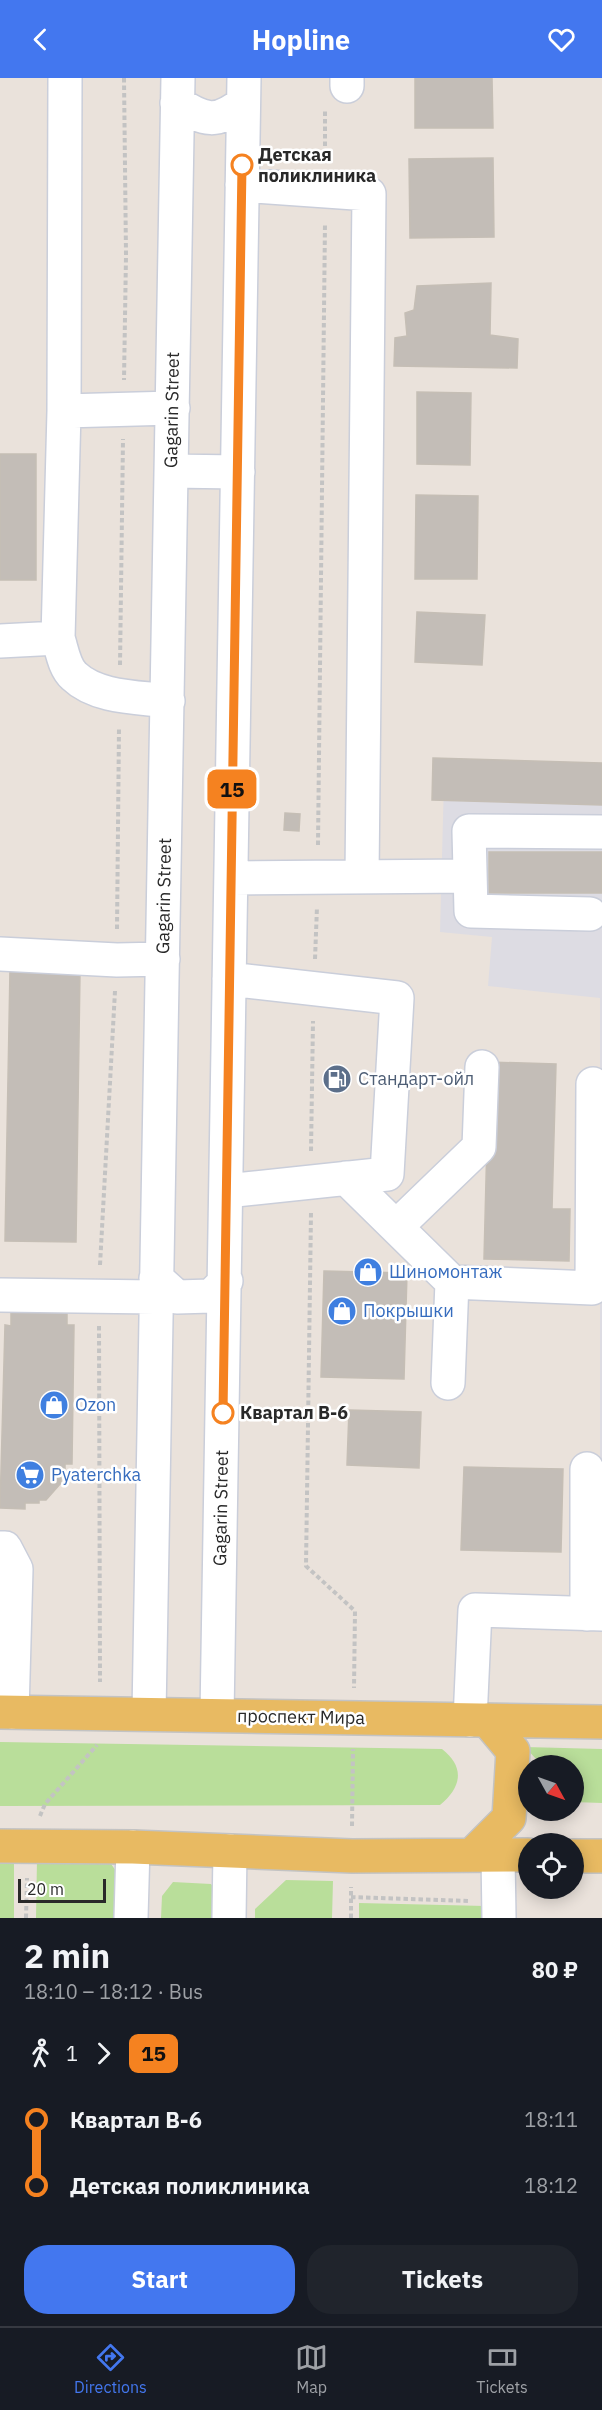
<!DOCTYPE html>
<html lang="en">
<head>
<meta charset="utf-8">
<style>
	:root { --surface:#171b24; --page:#20242c; --text:#f1f3f6; --muted:#9ea1a6; --line:#363941; --accent:#4377ef }
	body { margin:0; font-family:"IBM Plex Sans",sans-serif; background:var(--page); color:var(--text); height:100vh; display:flex; flex-direction:column; font-size:22px; white-space:nowrap }
	* { box-sizing:border-box; margin:0 }
	p { font-size:20px; color:var(--muted) }
	.icon { flex:none; width:33px; height:33px; fill:none; stroke:currentColor; stroke-width:2; stroke-linecap:round; stroke-linejoin:round }
	.map { position:relative; height:1840px; overflow:hidden }
	.panel { display:flex; flex-direction:column; background:var(--surface); flex:1 }
	.panel>* { flex:none }
	.badge { padding:0 12px; border-radius:9px; font-size:21px; line-height:39px }
	.needle { width:39px; rotate:130deg }
	.buttons { position:absolute; left:518px; top:1677px; display:grid; gap:12px }
	.buttons a { display:grid; place-items:center; width:66px; height:66px; border-radius:50%; background:var(--surface); box-shadow:0 3px 15px #0003; font-size:30px }
	.scale { position:absolute; left:18px; bottom:15px; width:88px; box-sizing:border-box; padding-left:6px; border:3px solid #292929; border-top:0; font-size:16px; line-height:21px; white-space:nowrap; color:#292929; -webkit-text-stroke:4px #fff; paint-order:stroke }
	.map>.badge { position:absolute; translate:-50% -50%; box-shadow:0 0 0 3px #fff }
	.legs { display:flex; align-items:center; gap:9px; height:66px; padding:0 24px; font-size:20px }
	.legs p { margin-inline-start:auto }
	.overview { display:flex; align-items:center; justify-content:space-between; height:102px; padding:0 24px }
	h1 { font-size:33px; font-weight:800; line-height:45px }
	.primary-button { display:flex; gap:12px; margin-top:auto; padding:12px 24px }
	.primary-button a { flex:1; height:69px; border-radius:24px; background:var(--accent); color:#fff; font-size:24px; font-weight:800; line-height:69px; text-align:center }
	.primary-button a+a { background:var(--page); color:var(--text) }
	ul { padding:0 24px; list-style:none }
	li { display:flex; align-items:center; gap:21px; height:66px; font-size:22px }
	li i { display:grid; place-items:center; width:9px; height:100%; margin:0 8px; background:currentColor }
	li i::after { content:''; width:15px; height:15px; margin:-8px; border:4px solid; border-radius:50%; background:var(--surface) }
	li p { margin-inline-start:auto }
	li:first-child i { background:linear-gradient(#0000 50%,currentColor 0) }
	li:last-child i { background:linear-gradient(currentColor 50%,#0000 0) }
	header { display:flex; justify-content:space-between; align-items:center; height:78px; padding:0 24px; background:var(--accent); color:#fff; font-size:27px; font-weight:800 }
	.menu { display:flex; justify-content:space-around; align-items:center; height:84px; border-top:2px solid var(--line); background:var(--surface); font-size:16px; color:var(--muted) }
	.menu a { display:grid; justify-items:center; gap:3px }
	.menu .on { color:var(--accent) }
	.map>svg:first-child { display:block }
	.industrial { fill:#dddce3 }
	.green { fill:#b9de9a }
	.building { fill:#c3bdb7; stroke:#c5beb5; stroke-width:1.5 }
	.lines { fill:none; stroke-linecap:round; stroke-linejoin:round }
	.minor-casing { stroke:#caceda; stroke-width:36 }
	.major-casing { stroke:#c3c3c3; stroke-width:36 }
	.path { stroke:#c3c3c3; stroke-width:4; stroke-dasharray:4.5 3; stroke-linecap:butt }
	.minor { stroke:#fff; stroke-width:33 }
	.major { stroke:#e8ba62; stroke-width:33 }
	.line-1-casing { stroke:#fff; stroke-width:14 }
	.line-1 { stroke:#f58220; stroke-width:9 }
	.stop-1-dot { fill:#fff; stroke:#f58220; stroke-width:3 }
	.labels { text-anchor:middle; stroke-width:5; stroke-linejoin:round; paint-order:stroke }
	.stop-label { font-size:18px; font-weight:bold; fill:#292929; stroke:#fff; text-anchor:start }
	.street-label { font-size:18px; fill:#292929; stroke:#fff }
	.service-label { font-size:18px; fill:#4e5e75; stroke:#fff; text-anchor:start }
	.shop-label { font-size:18px; fill:#366cbe; stroke:#fff; text-anchor:start }
</style>
</head>
<body>
<header><svg class="icon" aria-label="back" viewBox="0 0 24 24"><path d="M15 5l-7 7 7 7"/></svg>Hopline<svg class="icon" aria-label="heart" viewBox="0 0 24 24"><path d="M12 20l-8-8c-3-5 5-10 8-4 3-6 11-1 8 4z"/></svg></header>
<div class="map">
<svg width="602" height="1840" viewBox="0 0 602 1840">
	<rect width="100%" height="100%" fill="#eae2db"/>
	<path class="industrial" d="M444,703H602V1513H600V920L488,908L492,859L440,854Z"/>
	<path class="green" d="M0,1664L442,1671C465,1689 462,1709 440,1727L0,1728Z
		M525,1669L602,1671V1725L573,1724V1688L536,1687V1681Z
		M37,1781L109,1783L125,1806L124,1840H36Z
		M0,1784H14V1840H0Z
		M286,1802L333,1803L332,1840H255V1831Z
		M173,1804L211,1806L218,1816L216,1840H161L162,1818Z
		M359,1825L485,1828L484,1840H359Z"/>
	<path class="building" d="M415,0H492L493,50H415Z
		M493,80L494,159L410,160L409,81Z
		M491,205L490,257L518,261L517,290L394,288L395,260L407,258L405,235L414,232L417,208Z
		M417,314L471,315L470,387L417,386Z
		M0,376H36V502H0Z
		M416,417L478,418L477,501H415Z
		M417,534L485,537L482,587L415,584Z
		M433,680L602,685V727L432,722Z
		M285,735L300,736L299,753L284,752Z
		M489,774H602V815H489Z
		M10,892L80,893L76,1164L5,1163Z
		M489,984L556,986L552,1131H570L569,1183L484,1181Z
		M324,1193L407,1195L404,1301L321,1299Z
		M11,1234L67,1235V1247H74L72,1386H65V1397H61V1405L46,1422H39V1425H25V1431L0,1430L5,1247L11,1248Z
		M349,1332L421,1334L419,1390L347,1387Z
		M464,1389L563,1391L561,1474L461,1472Z"/>
	<g class="lines">
		<g class="minor-casing">
			<path id="minor" d="M65,0L64,333L173,330
				M347,8V0
				M177,25C205,43 217,46 243,25
				M242,107L369,116L362,799
				M171,393L238,394
				M58,560L64,333
				M0,563L58,560C62,572 64,589 74,598C97,620 138,619 168,623
				M231,800L470,798
				M590,836L471,833L469,753L602,754
				M0,876L117,882L163,881
				M346,1100L452,1204L448,1305
				M226,1113L387,1096L397,920L229,901
				M396,1149L479,1069L482,989
				M156,1200L177,1219L211,1218L226,1203
				M452,1204L592,1210L593,1006
				M0,1217L155,1219
				M587,1391V1536
				M0,1470H5L16,1491L12,1634
				M149,1636L178,0
				M217,1637L244,0
				M470,1642L475,1532L602,1536
				M498,1777L499,1840
				M131,1840L133,1769
				M229,1840L230,1773"/>
		</g>
		<g class="major-casing">
			<path id="major" d="M0,1634L602,1644
				M0,1768L133,1769L352,1778L528,1777
				M472,1777L509,1740L513,1673L487,1642
				M573,1778H602"/>
		</g>
		<path class="path" d="M124,0L126,177L124,302
			M325,83V31
			M120,587L123,361
			M318,767L325,145
			M117,851L119,649
			M315,881L317,829
			M311,1073L313,943
			M311,1135L306,1488L355,1533L354,1610
			M100,1187L115,913
			M99,1248L100,1604
			M40,1738L45,1726L97,1667
			M352,1748L353,1671
			M351,1819L468,1823
			M26,1840L27,1800
			M351,1840V1809"/>
		<use href="#minor" class="minor"/>
		<use href="#major" class="major"/>
	</g>
	<g class="lines">
		<g class="line-1-casing">
			<path id="line-1" d="M223,1335L242,87"/>
		</g>
		<use href="#line-1" class="line-1"/>
	</g>
	<defs>
		<g id="fuel-disc" transform="scale(1.5)"><circle r="9.5" fill="#5c6f8a" stroke="#fff"/><path d="M-5.5-6h7V0h2V4h1.3V-2.5L3-4.5l.8-.8L6-3V5H2.5V1h-1V6h-7ZM-4.2-4.7v3.2H.2V-4.7Z" fill="#fff"/></g>
		<g id="shop-disc" transform="scale(1.5)"><circle r="9.5" fill="#3f7fe0" stroke="#fff"/><path d="M-5-2.5h2.3a2.7 3.5 0 0 1 5.4 0H5L5.5 6h-11ZM-1.5-2.5h3a1.5 2.3 0 0 0-3 0Z" fill="#fff"/></g>
		<g id="supermarket-disc" transform="scale(1.5)"><circle r="9.5" fill="#3f7fe0" stroke="#fff"/><path d="M-6-5.5h2.5l.6 2H6L4.5 2H-2.5L-4.4-4H-6ZM-1.5 3.2a1.3 1.3 0 1 0 .1 0ZM3 3.2a1.3 1.3 0 1 0 .1 0Z" fill="#fff"/></g>
	</defs>
	<g fill-rule="evenodd">
		<use href="#fuel-disc" x="337" y="1001"/>
		<use href="#shop-disc" x="368" y="1194"/>
		<use href="#shop-disc" x="342" y="1233"/>
		<use href="#shop-disc" x="54" y="1327"/>
		<use href="#supermarket-disc" x="30" y="1397"/>
	</g>
	<g class="stop-1-dot">
		<circle cx="242" cy="87" r="10"/>
		<circle cx="223" cy="1335" r="10"/>
	</g>
	<g class="labels">
		<g class="stop-label">
			<text x="258" y="83">Детская<tspan x="258" dy="21">поликлиника</tspan></text>
			<text x="240" y="1341">Квартал В-6</text>
		</g>
		<g class="street-label">
			<text transform="translate(172 332) rotate(-89)" y="6">Gagarin Street</text>
			<text transform="translate(164 818) rotate(-89)" y="6">Gagarin Street</text>
			<text transform="translate(221 1430) rotate(-89)" y="6">Gagarin Street</text>
			<text transform="translate(301 1639) rotate(1)" y="6">проспект Мира</text>
		</g>
		<g class="service-label">
			<text x="358" y="1007">Стандарт-ойл</text>
		</g>
		<g class="shop-label">
			<text x="389" y="1200">Шиномонтаж</text>
			<text x="363" y="1239">Покрышки</text>
			<text x="75" y="1333">Ozon</text>
			<text x="51" y="1403">Pyaterchka</text>
		</g>
	</g>
</svg>
<div class="buttons">
<a><svg class="needle" viewBox="-14 -14 28 28"><path d="M0-13l5 13h-10z" fill="#e53935"/><path d="M0 13l5-13h-10z" fill="#9ea1a6"/></svg></a>
<a><svg class="icon" aria-label="locate" viewBox="0 0 24 24"><circle cx="12" cy="12" r="6"/><path d="M12 2v4M12 18v4M2 12h4M18 12h4"/></svg></a>
</div>
<div class="scale">20 m</div>
<b class="badge" style="left:232px;top:711px;background:#f58220;color:#111">15</b>
</div>
<section class="panel">
<div class="overview"><div><h1>2 min</h1><p>18:10 – 18:12 · Bus</p></div><b>80 ₽</b></div>
<div class="legs"><svg class="icon" aria-label="walk" viewBox="0 0 24 24"><circle cx="13" cy="4" r="2"/><path d="M13 8l-2 6 4 7M11 14l-3 7M7 12l3-4h3l4 4"/></svg>1<svg class="icon" aria-label="forward" viewBox="0 0 24 24"><path d="M9 5l7 7-7 7"/></svg><b class="badge" style="background:#f58220;color:#111">15</b></div>
<ul>
<li><i style="color:#f58220"></i><b>Квартал В-6</b><p>18:11</p></li>
<li><i style="color:#f58220"></i><b>Детская поликлиника</b><p>18:12</p></li>
</ul>
<div class="primary-button"><a>Start</a><a>Tickets</a></div>
</section>
<nav class="menu">
<a class="on"><svg class="icon" aria-label="directions" viewBox="0 0 24 24"><path d="M12 3l9 9-9 9-9-9zM9 14v-3h6M13 9l2 2-2 2"/></svg>Directions</a>
<a><svg class="icon" aria-label="map" viewBox="0 0 24 24"><path d="M3 6l6-2 6 2 6-2v14l-6 2-6-2-6 2zM9 4v14M15 6v14"/></svg>Map</a>
<a><svg class="icon" aria-label="tickets" viewBox="0 0 24 24"><path d="M3 7h18v10H3zM15 7v10"/></svg>Tickets</a>
</nav>
</body>
</html>
